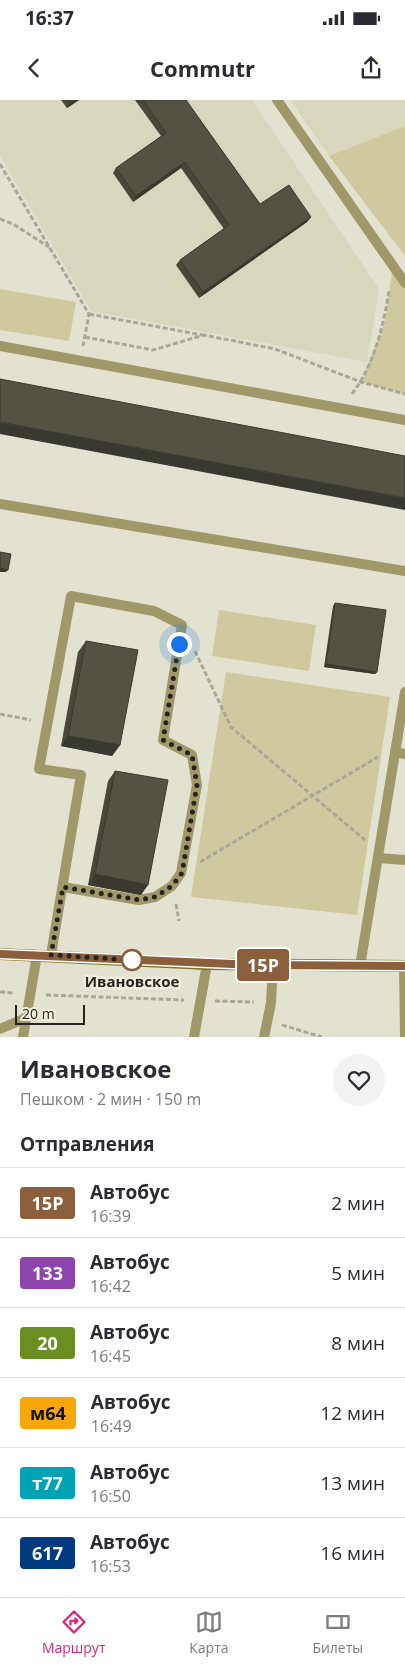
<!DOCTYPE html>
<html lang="ru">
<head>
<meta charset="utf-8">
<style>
	:root { --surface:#fff; --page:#f2f2f3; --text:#2b2b33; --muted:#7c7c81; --line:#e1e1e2; --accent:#db2777 }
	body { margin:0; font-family:"Open Sans",sans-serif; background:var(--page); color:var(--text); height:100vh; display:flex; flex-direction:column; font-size:19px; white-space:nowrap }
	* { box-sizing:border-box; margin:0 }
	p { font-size:16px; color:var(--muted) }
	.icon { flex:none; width:28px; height:28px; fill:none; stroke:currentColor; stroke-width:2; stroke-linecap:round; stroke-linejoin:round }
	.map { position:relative; height:937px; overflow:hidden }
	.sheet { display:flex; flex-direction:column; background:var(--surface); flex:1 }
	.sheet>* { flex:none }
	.badge { padding:0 10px; border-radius:4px; font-size:18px; line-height:32px }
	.scale { position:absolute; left:15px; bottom:12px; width:70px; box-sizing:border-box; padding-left:5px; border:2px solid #25241e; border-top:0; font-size:14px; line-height:18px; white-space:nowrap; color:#25241e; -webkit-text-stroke:4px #f0eedd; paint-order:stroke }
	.you { position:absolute; width:25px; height:25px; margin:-12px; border:4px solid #fff; border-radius:50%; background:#1a73e8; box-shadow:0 0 0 8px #1a73e833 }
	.map>.badge { position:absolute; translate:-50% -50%; box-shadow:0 0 0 2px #fff }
	h2 { padding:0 20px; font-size:19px; line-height:45px }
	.round { display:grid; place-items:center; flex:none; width:52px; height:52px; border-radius:26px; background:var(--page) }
	.summary { display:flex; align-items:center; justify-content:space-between; height:85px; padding:0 20px }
	h1 { font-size:24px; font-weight:700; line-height:38px }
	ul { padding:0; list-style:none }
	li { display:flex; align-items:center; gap:15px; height:70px; padding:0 20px; border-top:1px solid var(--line) }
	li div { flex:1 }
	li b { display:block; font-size:19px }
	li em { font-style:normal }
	li .badge { min-width:55px; font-weight:700; text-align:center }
	.status { display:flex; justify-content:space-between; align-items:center; height:35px; padding:0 25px; background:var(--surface); direction:ltr }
	.status svg { height:14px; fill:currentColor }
	header { display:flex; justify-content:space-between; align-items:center; height:65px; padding:0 20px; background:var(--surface); font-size:22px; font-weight:700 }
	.tabs { display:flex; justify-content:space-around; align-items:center; height:70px; border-top:1px solid var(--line); background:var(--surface); font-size:14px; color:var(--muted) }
	.tabs a { display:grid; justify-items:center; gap:2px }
	.tabs .current { color:var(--accent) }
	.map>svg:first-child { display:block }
	.built { fill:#d9d6be }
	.green { fill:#cec99e }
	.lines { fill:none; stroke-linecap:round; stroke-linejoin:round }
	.path { stroke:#a9a799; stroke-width:3; stroke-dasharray:5 2.5; stroke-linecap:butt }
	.service { stroke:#9f9969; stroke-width:10 }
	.secondary { stroke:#807525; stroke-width:12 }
	.wall { fill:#47473a }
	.shaded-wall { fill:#3a392f }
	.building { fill:#535243; stroke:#3a392f }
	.line-casing { stroke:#fff; stroke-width:11 }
	.line { stroke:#8b5e3c; stroke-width:8 }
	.walk { stroke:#25241e; stroke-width:5; stroke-dasharray:0 9 }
	.stop-dot { fill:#fff; stroke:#8b5e3c; stroke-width:2.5 }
	.labels { text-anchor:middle; stroke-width:5; stroke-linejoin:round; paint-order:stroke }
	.stop-label { font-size:15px; font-weight:bold; fill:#25241e; stroke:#f0eedd }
</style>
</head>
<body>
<div class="status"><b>16:37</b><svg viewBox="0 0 49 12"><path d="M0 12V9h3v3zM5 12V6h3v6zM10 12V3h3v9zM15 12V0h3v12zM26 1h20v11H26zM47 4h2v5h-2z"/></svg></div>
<header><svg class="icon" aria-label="back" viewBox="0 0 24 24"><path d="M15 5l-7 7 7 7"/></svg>Commutr<svg class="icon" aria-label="share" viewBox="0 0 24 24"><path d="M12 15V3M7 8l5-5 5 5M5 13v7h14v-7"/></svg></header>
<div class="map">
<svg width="405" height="937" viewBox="0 0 405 937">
	<rect width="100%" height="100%" fill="#e3e1d0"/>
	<path class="built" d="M0,0H252L379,189L367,262L91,211L0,56Z
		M290,0H405V26L329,56Z"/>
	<path class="green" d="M405,26V156L329,56Z
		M393,166L405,183V294L361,282L385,221Z
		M0,189L76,202L69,241L0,230Z
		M219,510L316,525L309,571L212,556Z
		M226,572L390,597L357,815L191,797Z"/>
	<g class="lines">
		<path class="path" d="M0,64L89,214L83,246
			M0,119L13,124L49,147
			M89,214L202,235
			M85,237L153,250L204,235L275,249L361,282L405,294
			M352,294C374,265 384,225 389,190
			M195,551L231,627L365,740
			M0,614L31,620
			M200,762L378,657
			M176,804L179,821
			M0,892L14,893
			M46,895L184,900
			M215,901L254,902
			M282,925L322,937"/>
		<path class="service" d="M277,0L405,183
			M0,246L405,320
			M0,404L405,471
			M395,652L405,654
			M378,758L405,760
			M51,855C61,795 71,735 81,675L39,669L71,496L154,511L182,525L163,640L192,655L197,685L181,773L172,786L155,797L139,800L63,787
			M360,866L405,592
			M404,866L405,937
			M0,929L26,918
			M23,937L37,855
			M194,937L207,864
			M264,937L271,903L273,865"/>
		<path class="secondary" d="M0,854L207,864L405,866"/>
	</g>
	<path class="wall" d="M61,0H79L67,8Z
		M135,0H186L260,104L311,117L307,122L199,198L176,165L180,160L224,129L181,68L133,102L113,73L116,68L161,36Z
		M335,503L377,572L375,574L324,567L333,506Z
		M86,541L120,645L112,656L61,646L78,552Z
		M115,671L141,795L88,785L108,681Z"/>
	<path class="shaded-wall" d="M75,0H79L67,8L70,3Z
		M185,62L181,68L133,102L136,96Z
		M311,117L307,122L199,198L203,192Z
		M0,322L405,398V410L0,334Z
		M0,468L8,470L6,472H0Z
		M326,564L377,572L375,574L324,567Z
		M68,636L120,645L112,656L61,646Z
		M95,774L148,785L141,795L88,785Z"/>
	<path class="building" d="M68,0H75L70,3Z
		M143,0H186L260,104L289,85L311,117L203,192L180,160L229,125L185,62L136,96L116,68L166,33Z
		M0,279L405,356V398L0,322Z
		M0,452L11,454L8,470L0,468Z
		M335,503L386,510L377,572L326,564Z
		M86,541L138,550L120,645L68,636Z
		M115,671L168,680L148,785L95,774Z"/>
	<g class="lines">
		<g class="line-casing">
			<path id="line" d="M0,854L256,865L405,866"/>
		</g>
		<use href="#line" class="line"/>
		<path class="walk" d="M132,860L51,855L63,787L139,800L155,797L172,786L182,773L197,685L192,655L163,640L179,544"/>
	</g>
	<circle class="stop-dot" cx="132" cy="860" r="10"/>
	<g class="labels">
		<g class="stop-label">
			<text x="132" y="887">Ивановское</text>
		</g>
	</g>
</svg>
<div class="scale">20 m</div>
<div class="you" style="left:179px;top:544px"></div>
<b class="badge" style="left:263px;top:865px;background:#8b5e3c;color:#fff">15Р</b>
</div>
<section class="sheet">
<div class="summary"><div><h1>Ивановское</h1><p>Пешком · 2 мин · 150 m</p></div><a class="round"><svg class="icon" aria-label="heart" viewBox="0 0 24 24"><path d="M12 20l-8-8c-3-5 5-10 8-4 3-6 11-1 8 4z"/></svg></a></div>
<h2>Отправления</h2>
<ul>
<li><span class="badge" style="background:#8b5e3c;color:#fff">15Р</span><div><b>Автобус</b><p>16:39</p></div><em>2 мин</em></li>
<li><span class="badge" style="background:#8e44ad;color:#fff">133</span><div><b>Автобус</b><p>16:42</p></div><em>5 мин</em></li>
<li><span class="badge" style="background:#6b8e23;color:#fff">20</span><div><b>Автобус</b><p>16:45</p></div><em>8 мин</em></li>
<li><span class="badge" style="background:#f7a709;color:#111">м64</span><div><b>Автобус</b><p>16:49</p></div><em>12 мин</em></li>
<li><span class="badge" style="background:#00a3b4;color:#fff">т77</span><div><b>Автобус</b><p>16:50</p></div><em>13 мин</em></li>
<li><span class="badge" style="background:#003b80;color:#fff">617</span><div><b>Автобус</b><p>16:53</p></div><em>16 мин</em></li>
</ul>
</section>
<nav class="tabs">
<a class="current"><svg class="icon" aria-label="directions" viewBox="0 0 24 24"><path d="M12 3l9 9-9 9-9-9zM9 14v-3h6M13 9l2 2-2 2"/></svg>Маршрут</a>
<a><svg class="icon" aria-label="map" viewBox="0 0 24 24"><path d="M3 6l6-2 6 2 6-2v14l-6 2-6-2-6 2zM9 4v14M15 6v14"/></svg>Карта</a>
<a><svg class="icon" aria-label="tickets" viewBox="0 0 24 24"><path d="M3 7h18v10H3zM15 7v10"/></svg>Билеты</a>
</nav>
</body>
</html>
